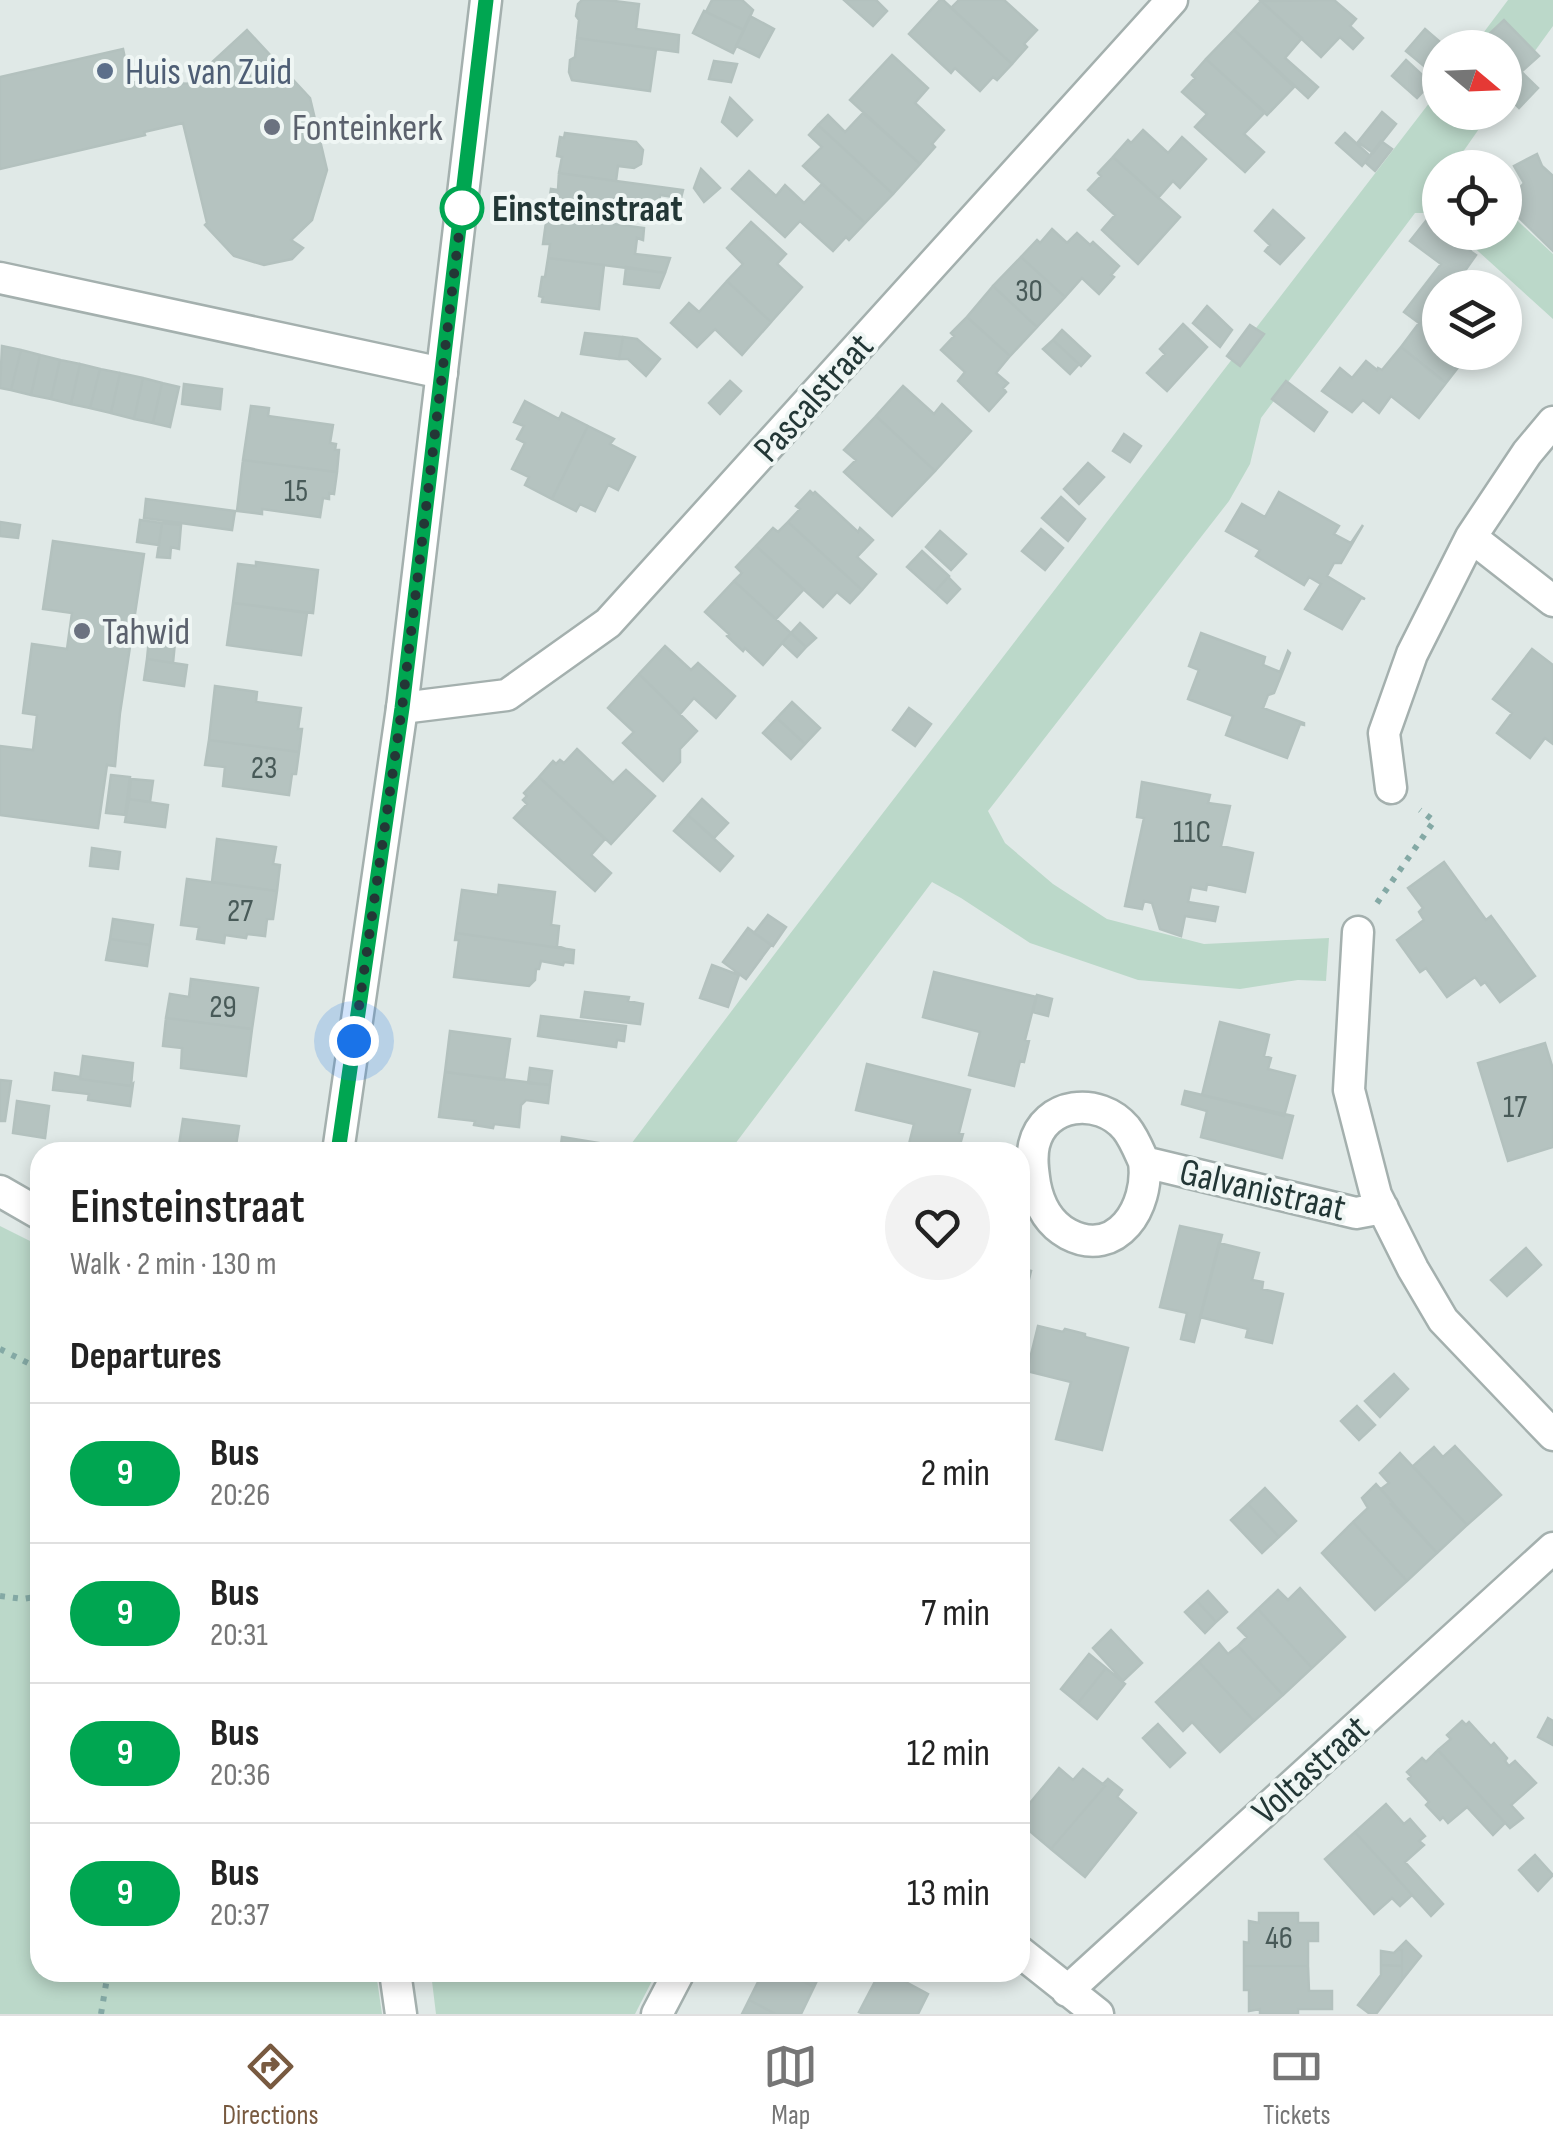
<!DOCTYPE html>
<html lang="en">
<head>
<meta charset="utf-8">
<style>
	:root { --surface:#fff; --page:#f2f2f2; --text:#222; --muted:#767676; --line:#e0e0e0; --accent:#785a40 }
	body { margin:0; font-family:"Sofia Sans Condensed",sans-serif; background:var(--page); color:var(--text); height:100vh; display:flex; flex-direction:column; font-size:38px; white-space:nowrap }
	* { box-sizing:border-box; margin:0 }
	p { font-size:32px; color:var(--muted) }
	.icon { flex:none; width:55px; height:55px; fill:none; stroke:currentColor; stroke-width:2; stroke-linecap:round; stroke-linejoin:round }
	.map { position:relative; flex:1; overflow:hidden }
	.side { position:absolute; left:30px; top:1142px; width:1000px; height:840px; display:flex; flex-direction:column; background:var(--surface); border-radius:30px; box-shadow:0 5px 15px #0003 }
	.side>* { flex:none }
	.badge { padding:0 20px; border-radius:32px; font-size:35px; line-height:65px }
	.needle { width:65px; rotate:109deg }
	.fabs { position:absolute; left:1422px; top:30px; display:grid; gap:20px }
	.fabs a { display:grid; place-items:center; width:100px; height:100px; border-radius:50%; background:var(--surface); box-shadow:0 5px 15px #0003; font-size:50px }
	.you { position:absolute; width:50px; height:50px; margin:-25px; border:8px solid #fff; border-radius:50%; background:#1a73e8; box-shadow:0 0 0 15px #1a73e833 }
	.map>.badge { position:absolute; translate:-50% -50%; box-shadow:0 0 0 5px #fff }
	h2 { padding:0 40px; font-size:38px; line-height:90px }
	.round { display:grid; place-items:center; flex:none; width:105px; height:105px; border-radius:52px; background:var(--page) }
	.head { display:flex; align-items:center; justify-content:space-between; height:170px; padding:0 40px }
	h1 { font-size:48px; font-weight:600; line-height:75px }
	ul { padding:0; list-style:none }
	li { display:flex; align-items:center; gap:30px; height:140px; padding:0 40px; border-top:2px solid var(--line) }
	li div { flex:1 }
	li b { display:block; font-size:38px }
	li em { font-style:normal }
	li .badge { min-width:110px; font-weight:700; text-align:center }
	.tab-bar { display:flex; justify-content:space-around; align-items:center; height:140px; border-top:2px solid var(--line); background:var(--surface); font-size:28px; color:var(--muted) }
	.tab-bar a { display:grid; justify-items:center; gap:5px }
	.tab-bar .active { color:var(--accent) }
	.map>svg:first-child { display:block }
	.green { fill:#bbd8c9 }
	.building { fill:#b5c3c0; stroke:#b3c1be; stroke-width:2.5 }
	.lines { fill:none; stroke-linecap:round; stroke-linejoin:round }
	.minor-casing { stroke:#a4b0ae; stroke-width:35 }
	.tertiary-casing { stroke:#a4b0ae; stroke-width:35 }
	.path { stroke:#84a9a5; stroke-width:6; stroke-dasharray:5 8; stroke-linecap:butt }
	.minor { stroke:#fff; stroke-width:30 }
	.tertiary { stroke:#fff; stroke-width:30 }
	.line-casing { stroke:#fff; stroke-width:22 }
	.line { stroke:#00a651; stroke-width:15 }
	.walk { stroke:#233736; stroke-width:10; stroke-dasharray:0 18 }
	.service-dot { fill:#5c6f8a; stroke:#eff6f4; stroke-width:4 }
	.worship-dot { fill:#6b7280; stroke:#eff6f4; stroke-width:4 }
	.stop-dot { fill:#fff; stroke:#00a651; stroke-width:5 }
	.labels { text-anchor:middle; stroke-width:8; stroke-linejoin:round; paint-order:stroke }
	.number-label { font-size:32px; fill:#485a58 }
	.service-label { font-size:38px; fill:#4e5e75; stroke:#eff6f4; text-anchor:start }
	.worship-label { font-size:38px; fill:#5b616d; stroke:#eff6f4; text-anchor:start }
	.stop-label { font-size:38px; font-weight:bold; fill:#233736; stroke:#eff6f4; text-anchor:start }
	.street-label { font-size:38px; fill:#233736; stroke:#eff6f4 }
</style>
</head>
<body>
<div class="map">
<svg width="1553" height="2014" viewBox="0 0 1553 2014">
	<rect width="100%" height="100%" fill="#e0e9e7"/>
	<path class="green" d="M1508,0H1553V26L1505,92V48H1472Z
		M1440,89V112L1490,113L1458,159L1462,167L1440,168V216L1436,213H1415L1261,418L1250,464L1229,501L988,811L1005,843L1053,884L1107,919L1204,944L1329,938L1326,981L1298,980L1240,989L1138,980L1030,943L961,898L932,882L729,1152H625L786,939Z
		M1505,209L1553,254V319L1458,233L1505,232Z
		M0,1226L40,1246V1972L376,1973L382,2014H0Z
		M431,1973V1972L656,1973L635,2014H436Z"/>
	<path class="building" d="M582,0H606L639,4L636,29L679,35L678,52L577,38L579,20L576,16L578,4Z
		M712,0H742L753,10L744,30L706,12Z
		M844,0H876L887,11L873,26Z
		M940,0H943L1012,64L997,80L993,77L980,91L955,68L951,73L909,34Z
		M959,0H1004L1037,30L1024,44L1027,47L1012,64L951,8Z
		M1334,0L1356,19L1350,26L1363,38L1353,49L1340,37L1321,57L1261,1Z
		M1261,1L1302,38L1285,58L1318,87L1308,98L1234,30Z
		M704,11L744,30L733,53L693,33Z
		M750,16L774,29L759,57L736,46Z
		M1504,20L1539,56L1521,72L1505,56V48H1496L1486,37Z
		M1425,29L1447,48H1440V59L1430,71L1406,51Z
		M247,30L310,98L327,170L312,220L291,240L303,248L292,259L264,265L234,256L205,225L207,223L183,123L144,132L145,135L0,169V77L123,49L130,82L199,84L195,78Z
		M1234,30L1294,87L1267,115L1206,59Z
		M577,38L656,49L650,91L572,80L569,72L570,60L575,57Z
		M892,55L928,88L915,103L944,130L932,144L935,147L920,164L850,100Z
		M1505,56L1538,88L1519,108L1505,94Z
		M1206,59L1265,112L1244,134L1264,152L1245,172L1195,127L1207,114L1182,92L1195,78L1192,75Z
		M1406,60L1431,83L1417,98L1392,76Z
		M714,61L737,64L731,82L709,79Z
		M730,98L752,120L737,136L722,122Z
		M1382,112L1396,124L1373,153L1358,142Z
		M863,113L920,164L893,194L818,125L828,115L845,132Z
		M818,125L893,194L865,223L803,166L822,147L809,135Z
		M1143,130L1168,153L1182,137L1206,159L1180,188L1173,181L1158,198L1113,157L1128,140L1131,143Z
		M565,133L636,142L643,150L641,164L634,168L618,166L616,181L559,173L562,157L557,156L560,137L564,138Z
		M1345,133L1370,156L1362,166L1336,143Z
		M1381,141L1392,149L1375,171L1365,162Z
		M1537,154L1542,166L1553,176V251L1505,204L1524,183L1514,166Z
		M1113,157L1180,217L1138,264L1102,230L1115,215L1088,190L1101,176L1098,173Z
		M701,169L720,188L704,202L694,188Z
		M749,171L776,196L785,185L804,203L822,184L865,223L849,240L846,237L833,251L800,221L785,237L732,189Z
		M559,173L616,181L683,190L681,198L660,195L659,203L613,199L610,223L547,215L551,189L558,190Z
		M1273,210L1304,238L1280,264L1265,251L1270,245L1255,231Z
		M547,215L644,228L643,240L637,238L635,254L670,258L665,273L548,258L550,244H543Z
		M1429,217L1436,223L1440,218V232H1469L1478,240L1470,251L1476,255L1462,275L1465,278L1459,288H1440V352H1470L1446,383L1401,347L1419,323L1404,312L1441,264L1410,241Z
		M751,222L786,254L777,264L802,287L771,322L727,281L743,264L727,248Z
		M1052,229L1067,243L1077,233L1090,245L1093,242L1119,266L1111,275L1114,277L1099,294L1082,278L1065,297L1021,257L1037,240L1040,243Z
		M1021,257L1065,297L1037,327L993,286Z
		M548,258L604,265L599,309L542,302L543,297L539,296L542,277H545Z
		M626,267L665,273L659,288L624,284Z
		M727,281L771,322L742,355L715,329L697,347L671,323L689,303L699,312Z
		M993,286L1037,327L1010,356L967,317Z
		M1207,306L1232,330L1220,347L1193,323Z
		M967,317L1010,356L996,373L1008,383L1003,388L1006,392L989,411L958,381L965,372L941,350L954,336L951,333Z
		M1183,324L1207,347L1167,391L1147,373L1165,354L1160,349Z
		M1250,325L1264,334L1240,366L1227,356Z
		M1062,330L1090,356L1081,366L1053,340Z
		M585,333L623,337L619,359L581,354Z
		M623,337L637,339L660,359L646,376L628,359H619Z
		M1053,340L1079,364L1070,374L1043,349Z
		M2,346L21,350L11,390L0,388Z
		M1401,347L1446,383L1419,418L1391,396L1379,413L1363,400L1352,412L1322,391L1340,368L1352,378L1366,361L1377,370L1378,368L1382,370Z
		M21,350L40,355L31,395L11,390Z
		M40,355L60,360L51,399L31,395Z
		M60,360L80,364L71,404L51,399Z
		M80,364L100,369L90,408L71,404Z
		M100,369L120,373L111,413L90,408Z
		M120,373L143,378L134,419L111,413Z
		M143,378L162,383L153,423L134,419Z
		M730,381L741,391L720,414L709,403Z
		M1286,381L1327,412L1314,431L1272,399Z
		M162,383L179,387L170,427L153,423Z
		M184,384L222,389L220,409L182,404Z
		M903,386L934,414L942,404L971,431L935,471L876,416Z
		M525,401L559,419L562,413L588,426L552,499L525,485L529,477L512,469L525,443L517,439L524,426L514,422Z
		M251,406L269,408L268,416L333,425L330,443L336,444L335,450H339L337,472L243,460Z
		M876,416L935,471L892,516L844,472L856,460L844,450Z
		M588,426L614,439L610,444L635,457L618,490L608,485L595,511L580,504L576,511L552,499Z
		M1124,434L1141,446L1130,462L1113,451Z
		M243,460L337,472L334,494L329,493V499L323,498L320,517L262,509V514L237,511Z
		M1088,463L1104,477L1079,504L1064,489Z
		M810,491L813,494L815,492L858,532L860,528L873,540L857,557L876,574L862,590L788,522L800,509L796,506Z
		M1279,492L1339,526L1334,534L1351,543L1363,525L1341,563H1334L1327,576L1365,599L1361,598L1342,629L1305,609L1321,584L1309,577L1304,585L1256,556L1260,550L1226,531L1242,504L1265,517Z
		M1061,497L1085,519L1068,541L1042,518Z
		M146,499L235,511L232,530L144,518Z
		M140,520L162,523L159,545L137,542Z
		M0,522L20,525L18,538L0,536Z
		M788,522L862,590L850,603L837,592L823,607L756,546L773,528L778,532Z
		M162,523L181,525L179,549L171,547L170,558L157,557Z
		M1041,529L1063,548L1045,570L1022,551Z
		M940,531L966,554L951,570L926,547Z
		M53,541L144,554L120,713L115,766L107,765L98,828L0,815V746L33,750L37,715L23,713L32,644L67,649L72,613L43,609Z
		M756,546L804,589L776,619L734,581L742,573L736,567Z
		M922,551L949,576L935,592L907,567Z
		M256,562L318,570L313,613L233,603L238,564L256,566Z
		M948,577L960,589L947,603L935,592Z
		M734,581L791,633L763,665L745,648L743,651L727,636L729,634L705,612Z
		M233,603L307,613L301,655L227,645Z
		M800,623L816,638L806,647L791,633Z
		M150,629L176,632L173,663L147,659Z
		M791,633L806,647L797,657L782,643Z
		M1201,633L1265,657L1263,665L1280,672L1288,651L1290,653L1274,693L1268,695L1263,708L1304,723V725L1300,724L1287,758L1226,735L1233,716L1188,699L1199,670L1189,666Z
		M665,646L691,670L698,663L735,696L716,718L694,698L680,714L639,674Z
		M1532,649L1553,665V744L1545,738L1530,758L1497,733L1512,713L1493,699Z
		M147,659L187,665L184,686L144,680Z
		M639,674L697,731L680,749V762L663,781L623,743L634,732L608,708Z
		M215,686L257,692L256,702L301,708L298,729H302L299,752L209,740Z
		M792,702L820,728L805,744L777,718Z
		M909,708L931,724L915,746L893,730Z
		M777,718L805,744L791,759L763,733Z
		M209,740L299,752L296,774H292L289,795L223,786L225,767L205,765Z
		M577,749L613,783L626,770L655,796L611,844L539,777L553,761L556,764L560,760L564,763Z
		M111,775L130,777L125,815L106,813Z
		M539,777L605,839L591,855L611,873L595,891L514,818L527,804L523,800L527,796L524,793Z
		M131,779L153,781L150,802L129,799Z
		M1142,782L1210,795L1208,803L1230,806L1221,846L1253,853L1245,892L1207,884L1206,890L1191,887L1188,902L1218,907L1215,921L1185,916L1181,936L1160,929L1152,903L1144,901L1142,909L1125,906L1144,818L1137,817Z
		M129,799L168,805L165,827L125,822Z
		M702,799L728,823L714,838L688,815Z
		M688,815L733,856L720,871L674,831Z
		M217,839L276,847L273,864L280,865L277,891L212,882Z
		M92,848L120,852L118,869L90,866Z
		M1444,862L1486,920L1491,916L1535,976L1500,1002L1485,982L1481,985L1475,977L1447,997L1426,968L1420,972L1397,940L1424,920L1419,912L1423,908L1408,888Z
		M187,879L277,891L273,919H267L265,936L247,934L246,938L225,935L224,943L197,939L199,927L181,925Z
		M499,885L555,892L551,925L559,926L557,946L566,949L456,933L462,890L498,895Z
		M768,915L786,927L773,946L754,933Z
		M113,919L153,925L150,945L110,939Z
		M748,928L771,945L746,979L723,962Z
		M456,933L574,950L573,963L564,962L563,965L541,961L539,969H536L535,980L529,986L454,977L459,940H455Z
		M110,939L150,945L147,966L106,960Z
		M712,965L739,975L728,1007L700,998Z
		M934,972L1036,997L1025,1040L1029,1041L1024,1062L1020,1061L1014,1086L969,1075L980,1032L923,1017Z
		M191,979L258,988L252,1029L166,1018L170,994L189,997Z
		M585,992L629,997L628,1001L643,1004L640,1024L581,1017Z
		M1037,995L1052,999L1048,1016L1033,1012Z
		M541,1016L626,1026L624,1041L617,1040L616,1047L538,1036Z
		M166,1018L252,1029L246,1076L181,1068L182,1048L163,1046Z
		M1220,1022L1269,1035L1264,1056L1271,1058L1268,1069L1295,1076L1284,1116L1202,1095Z
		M450,1031L510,1039L504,1080L445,1072Z
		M1545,1043L1553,1069V1147L1508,1161L1478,1063Z
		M83,1056L133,1063L131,1086L80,1079Z
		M867,1064L970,1090L959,1133L963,1134L958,1152H907L914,1124L856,1110Z
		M530,1068L552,1071L550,1085L528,1083Z
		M445,1072L550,1085L548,1103L526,1100L521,1105L519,1127L494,1124L493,1128L474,1125L475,1121L439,1117Z
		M55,1073L80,1077V1079L131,1086L133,1084L130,1106L88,1100L89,1094L53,1090Z
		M0,1080L11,1081L5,1121H0Z
		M1185,1091L1293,1116L1282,1158L1201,1137L1207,1111L1182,1104Z
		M17,1101L49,1106L45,1138L13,1133Z
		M183,1119L239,1126L235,1152H178Z
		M562,1137L599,1143L598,1152H560Z
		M1180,1226L1222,1235L1194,1342L1181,1339L1187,1313L1160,1307Z
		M1219,1243L1259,1253L1252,1280L1263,1282L1262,1289L1283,1294L1272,1343L1246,1337L1248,1329L1200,1317Z
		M1526,1248L1541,1265L1507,1296L1491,1280Z
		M1020,1268L1031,1271L1020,1316Z
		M1038,1326L1063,1332L1065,1329L1085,1334V1337L1128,1348L1102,1450L1056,1439L1071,1382L1027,1371Z
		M1020,1360L1029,1362L1023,1386L1020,1385Z
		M1394,1374L1408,1389L1380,1417L1365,1401Z
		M1357,1406L1375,1425L1359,1440L1341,1421Z
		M1455,1446L1501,1495L1467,1525L1413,1466L1434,1447L1443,1457Z
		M1400,1453L1467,1525L1437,1553L1391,1504L1393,1503L1381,1489L1389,1483L1380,1473Z
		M1376,1484L1437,1553L1407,1581L1353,1522L1368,1508L1362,1498Z
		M1265,1488L1296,1521L1279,1537L1248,1504Z
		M1248,1504L1279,1537L1262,1553L1231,1520Z
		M1353,1522L1407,1581L1375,1610L1322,1553Z
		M1300,1588L1345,1637L1312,1668L1258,1609L1278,1590L1288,1600Z
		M1208,1591L1227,1612L1216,1622L1197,1601Z
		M1197,1601L1216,1622L1205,1633L1185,1612Z
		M1258,1609L1312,1668L1283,1695L1238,1646L1247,1637L1238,1628Z
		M1111,1630L1142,1663L1123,1681L1093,1648Z
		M1219,1643L1228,1654L1238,1646L1283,1695L1254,1721L1199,1662Z
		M1089,1654L1106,1668L1078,1703L1061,1689Z
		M1199,1662L1254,1721L1220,1752L1192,1722L1183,1731L1156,1702Z
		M1106,1668L1125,1684L1097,1719L1078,1703Z
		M1548,1718L1553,1721V1745L1538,1737Z
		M1462,1721L1466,1725L1469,1722L1491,1746L1494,1743L1507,1758L1505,1761L1509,1766L1515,1761L1536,1783L1511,1805L1523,1818L1510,1828L1438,1750L1451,1739L1447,1735Z
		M1158,1724L1185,1753L1170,1767L1143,1738Z
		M1438,1750L1505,1823L1493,1835L1467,1807L1448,1823L1443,1817L1440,1820L1426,1805L1429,1802L1408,1779L1411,1776L1407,1772L1422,1758L1426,1762Z
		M1059,1768L1073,1780L1083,1769L1105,1786L1051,1849L1020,1823V1815Z
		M1108,1779L1122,1790L1117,1797L1136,1813L1085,1877L1051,1849L1105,1786L1103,1784Z
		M1386,1804L1404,1824L1410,1819L1425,1836L1419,1841L1424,1845L1405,1862L1443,1904L1431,1916L1355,1832Z
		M1355,1832L1412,1895L1400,1906L1392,1898L1374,1914L1325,1859Z
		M1535,1855L1553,1875L1538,1891L1519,1870Z
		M1259,1913H1298V1923H1318V1941H1308V1966H1244V1942L1249,1943V1921L1259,1923Z
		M1406,1941L1421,1956L1402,1980V1950H1397Z
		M1397,1950H1402V1966L1381,1965V1951L1394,1953Z
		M1381,1965L1402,1966V1980L1376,2014H1370L1358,2005L1381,1975Z
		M1244,1966H1308L1309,1991H1332V2009H1298V2014H1260V2009L1249,2011V1990H1244Z
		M763,1972H785L814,1987L801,2014H776L749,2000Z
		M785,1972H821L814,1987Z
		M880,1972H887L928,1994L918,2014H864L859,2012Z
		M749,2000L776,2014H742Z"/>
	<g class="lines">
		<g class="minor-casing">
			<path id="minor" d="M0,278L442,373
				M1471,537L1553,601
				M402,708L507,695L608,623L1172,0
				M1391,788L1384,733L1412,654L1471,537L1527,453L1553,422
				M1358,932L1349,1090L1376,1195L1413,1269L1443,1320L1553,1435
				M1144,1162C1150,1206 1117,1260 1068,1234C1048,1223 1039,1205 1035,1184C1033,1171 1031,1158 1034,1145C1044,1102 1099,1096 1126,1128C1134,1138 1139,1151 1144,1162L1356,1213L1383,1208
				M0,1191L40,1214
				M1020,1952L1098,2014
				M1067,1991L1553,1548
				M657,2014L679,1972"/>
		</g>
		<g class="tertiary-casing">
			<path id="tertiary" d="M338,1152L402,708L486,0
				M395,1972L401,2014"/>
		</g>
		<path class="path" d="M1377,903L1434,821L1420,810
			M0,1349L40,1369
			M0,1596L23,1599L40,1596
			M101,2014L108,1972"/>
		<use href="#minor" class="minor"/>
		<use href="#tertiary" class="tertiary"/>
	</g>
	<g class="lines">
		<g class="line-casing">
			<path id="line" d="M338,1152L402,708L486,0"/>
		</g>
		<use href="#line" class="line"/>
		<path class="walk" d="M354,1041L402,708L462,208"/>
	</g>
	<circle class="service-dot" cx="105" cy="71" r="10"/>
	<g class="worship-dot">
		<circle cx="272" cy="127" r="10"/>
		<circle cx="82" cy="631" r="10"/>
	</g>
	<circle class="stop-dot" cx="462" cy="208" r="20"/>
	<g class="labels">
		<g class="number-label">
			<text x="1029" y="301">30</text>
			<text x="296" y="501">15</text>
			<text x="264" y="778">23</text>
			<text x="1192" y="842">11C</text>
			<text x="240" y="921">27</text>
			<text x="223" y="1017">29</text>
			<text x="1515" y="1117">17</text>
			<text x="1279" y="1948">46</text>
		</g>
		<g class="service-label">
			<text x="125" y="84">Huis van Zuid</text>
		</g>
		<g class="worship-label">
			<text x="292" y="140">Fonteinkerk</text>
			<text x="102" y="644">Tahwid</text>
		</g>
		<g class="stop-label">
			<text x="492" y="221">Einsteinstraat</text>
		</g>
		<g class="street-label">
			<text transform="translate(813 397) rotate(-48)" y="13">Pascalstraat</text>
			<text transform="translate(1263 1189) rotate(13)" y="13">Galvanistraat</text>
			<text transform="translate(1310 1769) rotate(-42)" y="13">Voltastraat</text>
		</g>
	</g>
</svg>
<div class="fabs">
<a><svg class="needle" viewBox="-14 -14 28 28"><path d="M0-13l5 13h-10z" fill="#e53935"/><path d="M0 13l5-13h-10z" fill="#767676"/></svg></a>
<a><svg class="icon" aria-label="locate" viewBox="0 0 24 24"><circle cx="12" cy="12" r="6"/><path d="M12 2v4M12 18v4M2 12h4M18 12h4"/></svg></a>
<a><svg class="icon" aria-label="layers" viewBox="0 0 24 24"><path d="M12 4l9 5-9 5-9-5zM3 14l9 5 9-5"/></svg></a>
</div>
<div class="you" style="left:354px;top:1041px"></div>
<section class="side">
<div class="head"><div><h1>Einsteinstraat</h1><p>Walk · 2 min · 130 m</p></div><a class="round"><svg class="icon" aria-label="heart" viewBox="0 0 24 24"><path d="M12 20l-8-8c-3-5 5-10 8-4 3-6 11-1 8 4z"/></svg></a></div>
<h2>Departures</h2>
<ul>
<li><span class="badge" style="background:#00a651;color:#fff">9</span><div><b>Bus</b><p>20:26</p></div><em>2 min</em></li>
<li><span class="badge" style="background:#00a651;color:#fff">9</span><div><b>Bus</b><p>20:31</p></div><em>7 min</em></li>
<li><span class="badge" style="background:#00a651;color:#fff">9</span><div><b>Bus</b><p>20:36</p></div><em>12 min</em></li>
<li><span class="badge" style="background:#00a651;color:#fff">9</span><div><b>Bus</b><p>20:37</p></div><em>13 min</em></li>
</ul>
</section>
</div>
<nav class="tab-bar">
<a class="active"><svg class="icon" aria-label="directions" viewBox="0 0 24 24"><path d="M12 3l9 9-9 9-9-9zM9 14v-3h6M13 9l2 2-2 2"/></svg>Directions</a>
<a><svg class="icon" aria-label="map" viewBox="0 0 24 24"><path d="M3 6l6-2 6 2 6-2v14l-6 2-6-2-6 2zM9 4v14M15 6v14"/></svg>Map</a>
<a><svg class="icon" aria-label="tickets" viewBox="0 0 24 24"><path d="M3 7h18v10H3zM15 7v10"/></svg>Tickets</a>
</nav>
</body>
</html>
